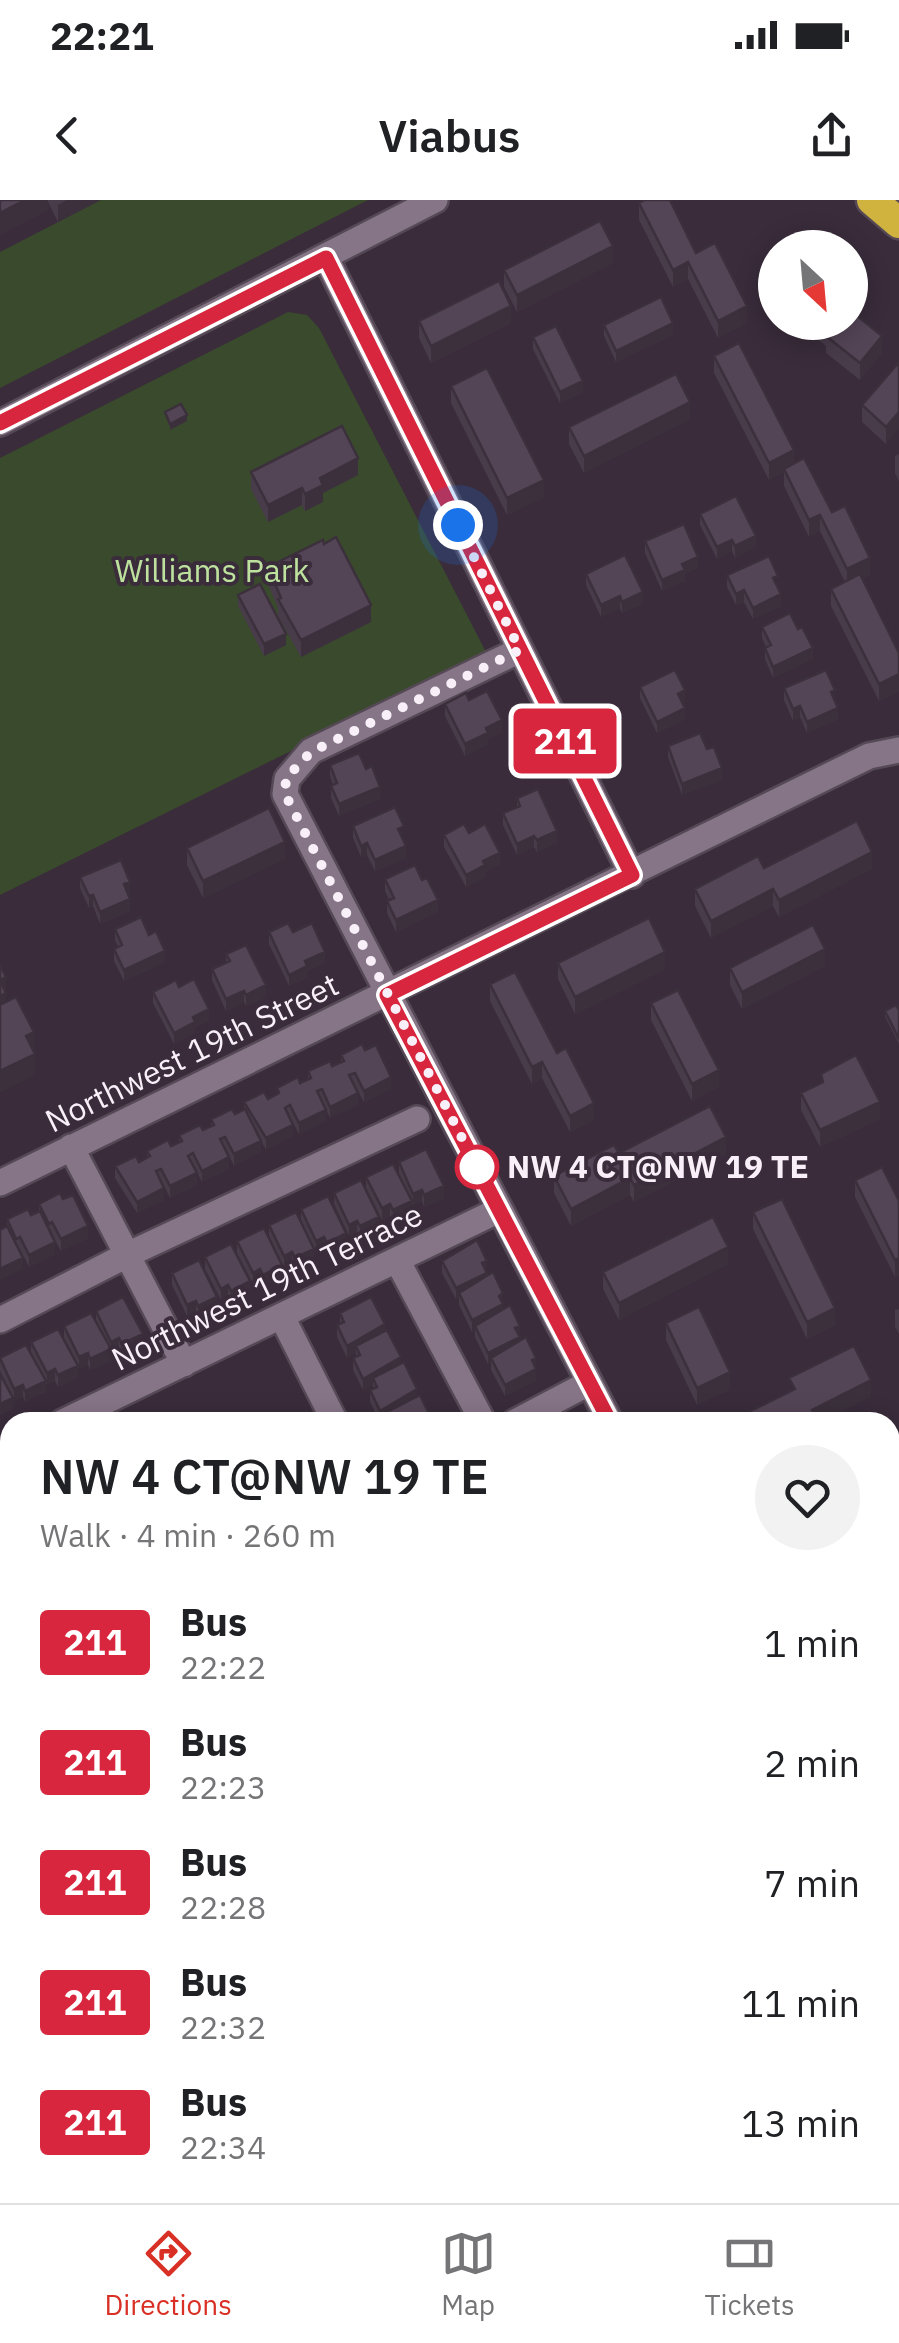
<!DOCTYPE html>
<html lang="en">
<head>
<meta charset="utf-8">
<style>
	:root { --surface:#fff; --page:#f2f2f2; --text:#202124; --muted:#757577; --line:#e0e0e0; --accent:#d93025 }
	body { margin:0; font-family:"IBM Plex Sans",sans-serif; background:var(--page); color:var(--text); height:100vh; display:flex; flex-direction:column; font-size:38px; white-space:nowrap }
	* { box-sizing:border-box; margin:0 }
	p { font-size:32px; color:var(--muted) }
	.icon { flex:none; width:55px; height:55px; fill:none; stroke:currentColor; stroke-width:2; stroke-linecap:round; stroke-linejoin:round }
	.map { position:relative; flex:1; overflow:hidden }
	.drawer { position:absolute; left:0px; top:1212px; width:900px; height:792px; display:flex; flex-direction:column; background:var(--surface); border-radius:30px 30px 0 0; box-shadow:0 5px 25px #0003 }
	.drawer>* { flex:none }
	.badge { padding:0 20px; border-radius:8px; font-size:35px; line-height:65px }
	.needle { width:65px; rotate:154deg }
	.controls { position:absolute; left:758px; top:30px; display:grid; gap:20px }
	.controls a { display:grid; place-items:center; width:110px; height:110px; border-radius:50%; background:var(--surface); box-shadow:0 5px 25px #0003; font-size:50px }
	.you { position:absolute; width:50px; height:50px; margin:-25px; border:8px solid #fff; border-radius:50%; background:#1a73e8; box-shadow:0 0 0 15px #1a73e833 }
	.map>.badge { position:absolute; translate:-50% -50%; box-shadow:0 0 0 5px #fff }
	.round { display:grid; place-items:center; flex:none; width:105px; height:105px; border-radius:52px; background:var(--page) }
	.headline { display:flex; align-items:center; justify-content:space-between; height:170px; padding:0 40px }
	h1 { font-size:48px; font-weight:600; line-height:75px }
	ul { padding:0; list-style:none }
	li { display:flex; align-items:center; gap:30px; height:120px; padding:0 40px }
	li div { flex:1 }
	li b { display:block; font-size:38px }
	li em { font-style:normal }
	li .badge { min-width:110px; font-weight:700; text-align:center }
	.status { display:flex; justify-content:space-between; align-items:center; height:70px; padding:0 50px; background:var(--surface); direction:ltr }
	.status svg { height:28px; fill:currentColor }
	header { display:flex; justify-content:space-between; align-items:center; height:130px; padding:0 40px; background:var(--surface); font-size:45px; font-weight:600 }
	.menu { display:flex; justify-content:space-around; align-items:center; height:140px; border-top:2px solid var(--line); background:var(--surface); font-size:28px; color:var(--muted) }
	.menu a { display:grid; justify-items:center; gap:5px }
	.menu .on { color:var(--accent) }
	.map>svg:first-child { display:block }
	.green { fill:#3a4a2c }
	.lines { fill:none; stroke-linecap:round; stroke-linejoin:round }
	.minor-casing { stroke:#554956; stroke-width:30 }
	.major-casing { stroke:#554956; stroke-width:30 }
	.highway-casing { stroke:#554956; stroke-width:35 }
	.minor { stroke:#867587; stroke-width:25 }
	.major { stroke:#b29a5c; stroke-width:25 }
	.highway { stroke:#d0b33f; stroke-width:30 }
	.wall { fill:#483b4a }
	.shaded-wall { fill:#3b303c }
	.building { fill:#544556; stroke:#3b303c; stroke-width:2.5 }
	.line-casing { stroke:#fff; stroke-width:22 }
	.line { stroke:#d7263d; stroke-width:15 }
	.walk { stroke:#f8eff9; stroke-width:10; stroke-dasharray:0 18 }
	.stop-dot { fill:#fff; stroke:#d7263d; stroke-width:5 }
	.labels { text-anchor:middle; stroke-width:8; stroke-linejoin:round; paint-order:stroke }
	.park-label { font-size:32px; fill:#bde29e; stroke:#3a2c3b }
	.street-label { font-size:32px; fill:#f8eff9; stroke:#3a2c3b }
	.stop-label { font-size:32px; font-weight:bold; fill:#f8eff9; stroke:#3a2c3b; text-anchor:start }
</style>
</head>
<body>
<div class="status"><b>22:21</b><svg viewBox="0 0 49 12"><path d="M0 12V9h3v3zM5 12V6h3v6zM10 12V3h3v9zM15 12V0h3v12zM26 1h20v11H26zM47 4h2v5h-2z"/></svg></div>
<header><svg class="icon" aria-label="back" viewBox="0 0 24 24"><path d="M15 5l-7 7 7 7"/></svg>Viabus<svg class="icon" aria-label="share" viewBox="0 0 24 24"><path d="M12 15V3M7 8l5-5 5 5M5 13v7h14v-7"/></svg></header>
<div class="map">
<svg width="899" height="2003" viewBox="0 0 899 2003">
	<rect width="100%" height="100%" fill="#3a2c3b"/>
	<path class="green" d="M101,0H368L0,188V52Z
		M288,112L307,115L319,128L487,454L0,695V258Z
		M899,1491V1712L890,1697V1492Z
		M899,1837V2003H652L648,1995H890V1842Z"/>
	<g class="lines">
		<g class="minor-casing">
			<path id="minor" d="M326,58L632,675
				M0,223L435,0
				M520,450L311,551L287,579L285,594L610,1222
				M71,947L184,1164
				M0,983L869,556L899,550
				M397,1060L483,1222
				M282,1117L335,1222
				M0,1120L127,1055L417,919
				M63,1222L499,1010
				M515,1222L589,1183
				M0,1252L10,1247
				M0,1326L10,1344
				M0,1495L10,1490
				M0,1586L10,1605
				M890,1747L899,1763
				M228,1995L232,2003
				M12,2003L27,1995"/>
		</g>
		<g class="major-casing">
			<path id="major" d="M890,1299L899,1294
				M890,1344L899,1339
				M0,1767L10,1761
				M0,1808L10,1803"/>
		</g>
		<g class="highway-casing">
			<path id="highway" d="M872,0L899,23"/>
		</g>
		<use href="#minor" class="minor"/>
		<use href="#major" class="major"/>
		<use href="#highway" class="highway"/>
	</g>
	<path class="wall" d="M0,0H99L58,22L48,2V10L0,35Z
		M639,3L696,53L747,123L718,138L688,79L673,87L639,20Z
		M613,63L517,112L504,87V70Z
		M419,121L511,123L431,163L419,138Z
		M803,122H850L882,153L860,180L826,153V146L803,127Z
		M604,125L673,135L616,162L604,136Z
		M533,137L583,192L560,203L533,149Z
		M714,156L832,312L870,375L862,379L899,453V491L879,501L831,406V389L845,382L820,331L809,337L784,286V272L769,280L714,173Z
		M899,162L886,244L862,222V205Z
		M451,186L544,297L507,315L451,203Z
		M690,219L584,273L569,244V227Z
		M899,254V281L895,273V256Z
		M251,272L358,275L323,293V302L305,311L302,305L268,322L251,289Z
		M700,314L756,347L735,358L732,351L717,359L700,325Z
		M645,341L698,368L685,374V381L662,391L645,353Z
		M268,367L371,422L301,457L278,416V408L268,384Z
		M586,374L643,404L622,413L620,408L601,417L586,385Z
		M727,375L781,406L753,419L744,402L736,405L727,387Z
		M238,395L286,445L264,456L238,406Z
		M762,427L813,459L773,478L765,459V448L766,447L762,438Z
		M640,487L685,502L683,503L685,519L657,533L640,498Z
		M784,488L835,501L838,519L807,533L800,517L793,521L784,500Z
		M469,500L502,532L488,539V544L465,556L445,516V504Z
		M668,546L707,549L722,580L682,595L668,557Z
		M330,565L366,569L380,599L339,616L331,598V586L333,585L330,576Z
		M517,598L557,643L537,652L534,647L517,655L503,625V613L517,607Z
		M353,626L404,638H402L406,658L375,671L367,655L361,657L353,638Z
		M469,633L500,664L485,672V677L466,687L444,647V635Z
		M187,648L285,659L203,698L187,665Z
		M764,668L872,669L779,717L773,706L711,738L695,706V689Z
		M80,677L130,693L128,694L130,711L100,724L93,706L89,708L80,688Z
		M385,679L438,712L396,732L387,713V701L389,700L385,691Z
		M115,729L149,735L165,762L124,781L114,761V749L118,747L115,740Z
		M269,732H293L325,763L307,771V778L289,786L269,744Z
		M226,754L266,797L246,806L244,802L226,811L212,780V769L226,762Z
		M558,763L665,769L575,814L558,779Z
		M825,766L742,809L730,785V768Z
		M490,784L557,853L594,920L570,932L542,878L532,884L490,801Z
		M179,787L209,821L195,827V833L174,844L153,803V792Z
		M651,803L719,887L692,901L651,820Z
		M899,810V844L885,817V811Z
		M341,855L391,889L364,902L354,885L358,905L330,918L322,901L326,921L299,934L290,917L293,936L266,950L261,941V952L234,966L225,948L229,969L202,982L193,965L197,985L170,998L161,980L164,1000L137,1013L115,978V966L139,962L147,957V951L171,946L179,942V935L203,930L211,927V919L235,914L244,910V902L268,899L277,894V888L300,883L308,879V871L332,866L341,862Z
		M821,874L880,919L820,947L801,910V893L821,883Z
		M619,953L726,954L634,1002L630,995L571,1026L554,993V976Z
		M399,962L444,998L424,1007L422,1001L413,1005L412,1002V1013L393,1022L390,1016L382,1020L366,988V977L399,973Z
		M855,980L899,1001V1075L895,1077L855,997Z
		M334,993L379,1029L360,1038L357,1032L349,1036L334,1004Z
		M39,1004L88,1038L61,1051L51,1034L55,1054L29,1067L20,1049H19L23,1069L7,1026V1019L31,1015L39,1011Z
		M301,1009L346,1045L327,1054L324,1049L316,1053L301,1021Z
		M753,1012L835,1125L807,1139L753,1029Z
		M269,1025L314,1060L295,1070L292,1064L284,1068L269,1036Z
		M237,1041L282,1077L263,1086L260,1080L253,1084L237,1053Z
		M205,1057L250,1093L231,1102L228,1096L221,1100L205,1069Z
		M442,1061H487V1076L503,1093V1109L520,1126V1141L536,1158V1181L505,1196L491,1170V1163L488,1164L475,1137V1130L472,1132L459,1105V1098L456,1099L442,1073Z
		M728,1064L619,1120L603,1089V1072Z
		M172,1073L217,1108L198,1118L196,1112L187,1116L172,1085Z
		M899,1109V1134L895,1127V1110Z
		M96,1111L143,1145L122,1155L119,1149L111,1153V1152V1161L90,1170L88,1165L79,1169L78,1166V1177L58,1187L55,1181L46,1184V1192L25,1202L23,1197L14,1201L13,1198V1209L0,1215V1174L11,1194L0,1171V1158L31,1154V1142L75,1159L64,1138V1126L96,1122Z
		M340,1113L385,1132L417,1196L433,1222H389V1217L380,1222L370,1202V1190L373,1189V1185L363,1190L353,1170V1158L356,1157V1152L347,1158L337,1137V1125L340,1124Z
		M666,1123L730,1189L697,1205L666,1140Z
		M899,1369V1433L898,1417L890,1401V1374Z"/>
	<path class="shaded-wall" d="M25,0H48V10L0,35V13Z
		M67,0H99L58,22V5Z
		M613,46V63L517,112V95Z
		M688,62V79L673,87V70Z
		M511,106V123L431,163V146Z
		M747,106V123L718,138V121Z
		M673,123V135L616,162V151Z
		M882,136V153L860,180V163Z
		M583,181V192L560,203V192Z
		M690,202V219L584,273V256Z
		M899,212V229L886,244V227Z
		M187,215V221L170,230V224Z
		M794,250V267L769,280V263Z
		M358,258V275L323,293V302L305,311V294L320,278Z
		M544,280V297L507,315V298Z
		M302,288V305L268,322V305Z
		M820,315V331L809,337V320Z
		M756,336V347L735,358V346Z
		M732,340V351L717,359V347Z
		M698,357V368L685,374V381L662,391V380L682,364Z
		M870,358V375L847,386V369Z
		M744,390V402L736,405V394Z
		M643,392V404L622,413V402Z
		M781,394V406L753,419V408Z
		M620,396V408L601,417V405Z
		M371,405V422L301,457V440Z
		M286,434V445L264,456V444Z
		M813,448V459L773,478V467Z
		M899,474V491L879,501V484Z
		M685,490V502L678,505V494Z
		M800,506V517L793,521V509Z
		M685,508V519L657,533V522Z
		M838,508V519L807,533V522Z
		M502,520V532L488,539V544L465,556V544L486,528Z
		M722,568V580L682,595V584Z
		M380,587V599L339,616V604Z
		M557,631V643L537,652V640Z
		M534,636V647L517,655V644Z
		M285,642V659L203,698V681Z
		M367,643V655L361,657V646Z
		M406,646V658L375,671V660Z
		M872,652V669L779,717V700Z
		M500,653V664L485,672V677L466,687V675L483,661Z
		M130,682V693L124,696V684Z
		M773,689V706L711,738V721Z
		M93,695V706L89,708V696Z
		M130,699V711L100,724V712Z
		M438,700V712L396,732V720Z
		M825,749V766L742,809V792Z
		M165,751V762L124,781V770Z
		M325,752V763L307,771V778L289,786V775L305,761Z
		M665,752V769L575,814V797Z
		M6,777V814L0,818V780Z
		M266,785V797L246,806V795Z
		M244,791V802L226,811V799Z
		M209,809V821L195,827V833L174,844V833L193,817Z
		M34,832V854L26,836Z
		M35,854V875L0,893V871Z
		M542,862V878L532,884V867Z
		M719,870V887L692,901V884Z
		M391,877V889L364,902V891Z
		M358,893V905L330,918V907Z
		M880,902V919L820,947V930Z
		M594,903V920L570,932V916Z
		M326,910V921L299,934V923Z
		M293,925V936L266,950V938Z
		M726,937V954L634,1002V985Z
		M261,941V952L234,966V954Z
		M229,957V969L202,982V971Z
		M197,973V985L170,998V986Z
		M630,978V995L571,1026V1009Z
		M444,986V998L424,1007V995Z
		M164,988V1000L137,1013V1002Z
		M422,990V1001L413,1005V994Z
		M412,1001V1013L393,1022V1010Z
		M390,1004V1016L382,1020V1008Z
		M379,1017V1029L360,1038V1026Z
		M357,1021V1032L349,1036V1025Z
		M88,1026V1038L61,1051V1039Z
		M346,1033V1045L327,1054V1043Z
		M324,1037V1049L316,1053V1041Z
		M55,1042V1054L29,1067V1055Z
		M728,1047V1064L619,1120V1103Z
		M314,1049V1060L295,1070V1058Z
		M292,1052V1064L284,1068V1056Z
		M23,1058V1069L0,1080V1069Z
		M899,1058V1075L895,1077V1060Z
		M487,1061V1084L459,1093V1098L456,1099V1088L482,1063Z
		M282,1065V1077L263,1086V1075Z
		M260,1069V1080L253,1084V1073Z
		M250,1081V1093L231,1102V1091Z
		M228,1085V1096L221,1100V1089Z
		M503,1093V1116L475,1126V1130L472,1132V1120Z
		M217,1097V1108L198,1118V1106Z
		M196,1101V1112L187,1116V1105Z
		M835,1108V1125L807,1139V1122Z
		M385,1124V1136L356,1146V1152L347,1158V1146Z
		M520,1126V1149L491,1158V1163L488,1164V1153L515,1128Z
		M143,1134V1145L122,1155V1144Z
		M119,1138V1149L111,1153V1142Z
		M111,1149V1161L90,1170V1159Z
		M88,1153V1165L79,1169V1157Z
		M401,1157V1168L373,1178V1185L363,1190V1179Z
		M536,1158V1181L505,1196V1185L532,1160Z
		M78,1166V1177L58,1187V1175Z
		M55,1169V1181L47,1185V1173Z
		M730,1172V1189L697,1205V1188Z
		M871,1180V1197L820,1222H811L812,1210Z
		M46,1181V1192L25,1202V1191Z
		M23,1185V1197L14,1201V1189Z
		M417,1189V1201L389,1211V1217L380,1222V1211Z
		M13,1198V1209L0,1215V1204Z
		M10,1439V1451L0,1457V1445Z"/>
	<path class="building" d="M0,0H25L0,13Z
		M645,0H670L696,53L715,43L747,106L718,121L688,62L673,70L639,3Z
		M600,21L613,46L517,95L504,70Z
		M499,81L511,106L431,146L419,121Z
		M661,97L673,123L616,151L604,125Z
		M850,110L882,136L860,163L826,136L829,132L818,122H850Z
		M556,126L583,181L560,192L533,137Z
		M739,143L794,250L769,263L714,156Z
		M899,162V212L886,227L862,205Z
		M487,168L544,280L507,298L451,186Z
		M676,174L690,202L584,256L569,227Z
		M181,204L187,215L170,224L165,212Z
		M342,226L358,258L320,278L323,285L305,294L302,288L268,305L251,272Z
		M804,258L832,312L845,306L870,358L847,369L820,315L809,320L784,269Z
		M736,296L756,336L735,346L732,340L717,347L700,314Z
		M684,324L698,357L682,364L685,370L662,380L645,341Z
		M336,337L371,405L301,440L278,399L281,398L268,367L323,340L324,344Z
		M625,355L643,392L622,402L620,396L601,405L586,374Z
		M769,356L778,376L773,378L781,394L753,408L744,390L736,394L727,375Z
		M860,374L899,453V474L879,484L831,389Z
		M260,384L286,434L264,444L238,395Z
		M790,413L798,429L802,427L813,448L773,467L765,448L771,445L762,427Z
		M675,470L685,490L678,494L685,508L657,522L640,487Z
		M826,470L835,490L831,492L838,508L807,522L800,506L793,509L784,488Z
		M487,491L502,520L486,528L488,533L465,544L445,504L466,493L469,500Z
		M700,533L707,549L714,547L722,568L682,584L668,546Z
		M359,553L366,569L372,566L380,587L339,604L331,586L337,583L330,565Z
		M538,589L557,631L537,640L534,636L517,644L503,613L520,606L517,598Z
		M395,607L404,626L398,629L406,646L375,660L367,643L361,646L353,626Z
		M269,608L285,642L203,681L187,648Z
		M857,621L872,652L779,700L773,689L711,721L695,689L758,656L764,668Z
		M464,624L469,633L485,624L500,653L483,661L485,665L466,675L444,635Z
		M121,660L130,682L124,684L130,699L100,712L93,695L89,696L80,677Z
		M415,665L422,680L427,678L438,700L396,720L387,701L394,698L385,679Z
		M141,717L149,735L156,731L165,751L124,770L114,749L122,745L115,729Z
		M649,718L665,752L575,797L558,763Z
		M288,723L293,732L312,723L325,752L305,761L307,766L289,775L269,732Z
		M813,725L825,749L742,792L730,768Z
		M246,745L266,785L246,795L244,791L226,799L212,769L230,761L226,754Z
		M0,765L6,777L0,780Z
		M515,772L557,853L566,848L594,903L570,916L542,862L532,867L490,784Z
		M194,779L209,809L193,817L195,822L174,833L153,792L176,780L179,787Z
		M0,780L6,793L0,796Z
		M678,790L719,870L692,884L651,803Z
		M16,797L34,832L26,836L35,854L0,871V805Z
		M896,805L899,810V839L885,811Z
		M362,844L365,850L376,845L391,877L364,891L355,873L349,875L358,893L330,907L322,889L317,891L326,910L299,923L290,905L285,908L293,925L266,938L244,902L264,892L268,899L279,893L277,888L298,877L300,883L311,878L308,871L330,861L332,866L344,861L341,855Z
		M856,855L880,902L820,930L801,893L823,882L821,874Z
		M710,906L726,937L634,985L630,978L571,1009L554,976L614,945L619,953Z
		M232,909L235,914L245,909L261,941L234,954L225,937L220,939L229,957L202,971L193,953L188,956L197,973L170,986L161,969L156,971L164,988L137,1002L115,966L136,956L139,962L150,956L147,951L168,940L171,946L182,941L179,935L200,925L203,930L214,925L211,919Z
		M426,949L444,986L424,995L422,990L413,994L399,962Z
		M393,964L412,1001L393,1010L390,1004L382,1008L366,977Z
		M882,967L899,1001V1058L895,1060L855,980Z
		M361,980L379,1017L360,1026L357,1021L349,1025L334,993Z
		M60,993L63,999L73,995L88,1026L61,1039L52,1022L49,1024L39,1004Z
		M328,996L346,1033L327,1043L324,1037L316,1041L301,1009Z
		M782,999L835,1108L807,1122L753,1012Z
		M28,1009L31,1015L40,1011L55,1042L29,1055L20,1037L16,1039L7,1019Z
		M296,1012L314,1049L295,1058L292,1052L284,1056L269,1025Z
		M713,1017L728,1047L619,1103L603,1072Z
		M7,1026L23,1058L0,1069V1030Z
		M264,1028L282,1065L263,1075L260,1069L253,1073L237,1041Z
		M477,1040L487,1061L482,1063L487,1073L456,1088L442,1061Z
		M231,1044L250,1081L231,1091L228,1085L221,1089L205,1057Z
		M199,1060L217,1097L198,1106L196,1101L187,1105L172,1073Z
		M493,1072L503,1093L499,1096L503,1104L472,1120L459,1093Z
		M123,1097L143,1134L122,1144L119,1138L111,1142L96,1111Z
		M371,1097L385,1124L347,1146L337,1125L344,1122L340,1113Z
		M510,1105L520,1126L515,1128L520,1137L488,1153L475,1126Z
		M699,1107L730,1172L697,1188L666,1123Z
		M91,1113L111,1149L90,1159L88,1153L79,1157L64,1126Z
		M58,1129L78,1166L58,1175L55,1169L47,1173L31,1142Z
		M387,1130L401,1157L363,1179L353,1158L360,1155L356,1146Z
		M526,1137L536,1158L532,1160L536,1169L505,1185L491,1158Z
		M26,1145L46,1181L25,1191L23,1185L14,1189L0,1158Z
		M854,1146L871,1180L812,1210L817,1219L811,1222H728L795,1189L789,1178Z
		M404,1162L417,1189L380,1211L370,1190L377,1187L373,1178Z
		M0,1174L13,1198L0,1204Z
		M420,1195L433,1222H387L393,1220L389,1211Z
		M899,1369V1396L890,1380V1374Z
		M8,1406L10,1410V1439L0,1445V1410Z
		M422,1995H436L440,2003H419L424,2001Z"/>
	<g class="lines">
		<g class="line-casing">
			<path id="line" d="M0,223L326,58L632,675L387,795L610,1222"/>
		</g>
		<use href="#line" class="line"/>
		<path class="walk" d="M458,325L520,450L311,552L286,578L285,594L482,977L477,967"/>
	</g>
	<circle class="stop-dot" cx="477" cy="967" r="20"/>
	<g class="labels">
		<g class="park-label">
			<text x="212" y="382">Williams Park</text>
		</g>
		<g class="street-label">
			<text transform="translate(192 853) rotate(-26)" y="11">Northwest 19th Street</text>
			<text transform="translate(267 1087) rotate(-26)" y="11">Northwest 19th Terrace</text>
		</g>
		<g class="stop-label">
			<text x="507" y="978">NW 4 CT@NW 19 TE</text>
		</g>
	</g>
</svg>
<div class="controls">
<a><svg class="needle" viewBox="-14 -14 28 28"><path d="M0-13l5 13h-10z" fill="#e53935"/><path d="M0 13l5-13h-10z" fill="#757577"/></svg></a>
</div>
<div class="you" style="left:458px;top:325px"></div>
<b class="badge" style="left:565px;top:541px;background:#d7263d;color:#fff">211</b>
<section class="drawer">
<div class="headline"><div><h1>NW 4 CT@NW 19 TE</h1><p>Walk · 4 min · 260 m</p></div><a class="round"><svg class="icon" aria-label="heart" viewBox="0 0 24 24"><path d="M12 20l-8-8c-3-5 5-10 8-4 3-6 11-1 8 4z"/></svg></a></div>
<ul>
<li><span class="badge" style="background:#d7263d;color:#fff">211</span><div><b>Bus</b><p>22:22</p></div><em>1 min</em></li>
<li><span class="badge" style="background:#d7263d;color:#fff">211</span><div><b>Bus</b><p>22:23</p></div><em>2 min</em></li>
<li><span class="badge" style="background:#d7263d;color:#fff">211</span><div><b>Bus</b><p>22:28</p></div><em>7 min</em></li>
<li><span class="badge" style="background:#d7263d;color:#fff">211</span><div><b>Bus</b><p>22:32</p></div><em>11 min</em></li>
<li><span class="badge" style="background:#d7263d;color:#fff">211</span><div><b>Bus</b><p>22:34</p></div><em>13 min</em></li>
</ul>
</section>
</div>
<nav class="menu">
<a class="on"><svg class="icon" aria-label="directions" viewBox="0 0 24 24"><path d="M12 3l9 9-9 9-9-9zM9 14v-3h6M13 9l2 2-2 2"/></svg>Directions</a>
<a><svg class="icon" aria-label="map" viewBox="0 0 24 24"><path d="M3 6l6-2 6 2 6-2v14l-6 2-6-2-6 2zM9 4v14M15 6v14"/></svg>Map</a>
<a><svg class="icon" aria-label="tickets" viewBox="0 0 24 24"><path d="M3 7h18v10H3zM15 7v10"/></svg>Tickets</a>
</nav>
</body>
</html>
